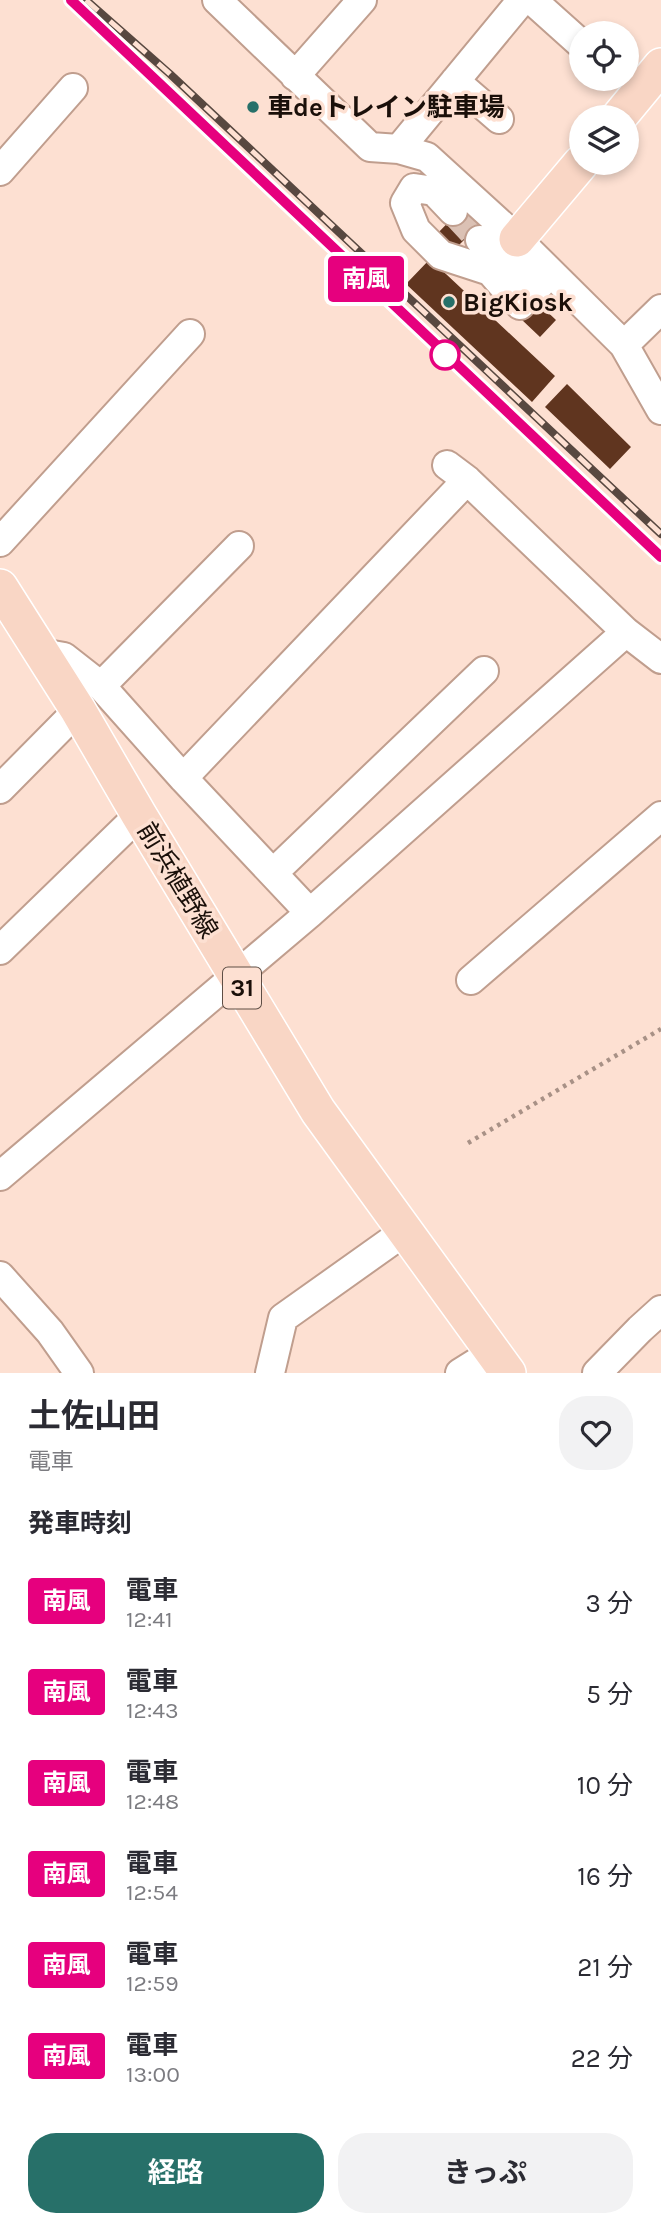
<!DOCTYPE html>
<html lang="ja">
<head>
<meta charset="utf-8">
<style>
	:root { --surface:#fff; --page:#f2f2f3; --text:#2b2b33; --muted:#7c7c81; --accent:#277069 }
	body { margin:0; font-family:Karla,"Noto Sans JP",sans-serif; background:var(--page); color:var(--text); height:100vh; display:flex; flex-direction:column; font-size:26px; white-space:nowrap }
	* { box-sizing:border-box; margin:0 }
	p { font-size:23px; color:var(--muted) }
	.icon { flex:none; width:38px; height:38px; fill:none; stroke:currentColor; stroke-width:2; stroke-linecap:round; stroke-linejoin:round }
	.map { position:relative; height:1373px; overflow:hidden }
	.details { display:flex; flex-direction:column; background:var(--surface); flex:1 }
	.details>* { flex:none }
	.badge { padding:0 14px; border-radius:5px; font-size:24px; line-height:46px }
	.tools { position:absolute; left:569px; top:21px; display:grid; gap:14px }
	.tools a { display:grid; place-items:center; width:70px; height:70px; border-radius:50%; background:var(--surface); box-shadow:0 4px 10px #0003; font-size:35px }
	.map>.badge { position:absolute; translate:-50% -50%; box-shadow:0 0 0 4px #fff }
	h2 { padding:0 28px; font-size:26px; line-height:63px }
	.round { display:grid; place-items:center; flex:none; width:74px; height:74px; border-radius:28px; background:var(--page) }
	.head { display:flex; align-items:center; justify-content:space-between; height:119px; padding:0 28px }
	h1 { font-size:33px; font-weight:700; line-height:52px }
	.button { display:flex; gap:14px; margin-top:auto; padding:14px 28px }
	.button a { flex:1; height:80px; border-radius:28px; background:var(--accent); color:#fff; font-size:28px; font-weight:700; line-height:80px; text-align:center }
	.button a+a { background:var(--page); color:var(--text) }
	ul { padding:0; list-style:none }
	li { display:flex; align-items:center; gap:21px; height:91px; padding:0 28px }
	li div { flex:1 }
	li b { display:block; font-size:26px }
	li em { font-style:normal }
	li .badge { min-width:77px; font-weight:700; text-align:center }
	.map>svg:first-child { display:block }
	.building { fill:#60351f }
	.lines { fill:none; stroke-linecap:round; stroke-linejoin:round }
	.minor-tunnel { stroke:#dbc1b4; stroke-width:28; stroke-dasharray:28 14; stroke-linecap:butt }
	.minor-casing { stroke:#c09e8e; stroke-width:32 }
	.major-casing { stroke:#fff; stroke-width:38 }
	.path { stroke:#a89186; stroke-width:4.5; stroke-dasharray:3.5 5; stroke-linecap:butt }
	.minor { stroke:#fff; stroke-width:28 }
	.major { stroke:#f9d6c5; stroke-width:35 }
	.rail-casing { stroke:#584840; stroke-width:8 }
	.rail { stroke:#fde0d2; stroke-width:5; stroke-dasharray:16; stroke-linecap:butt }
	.line-casing { stroke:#fff; stroke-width:16 }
	.line { stroke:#e6007e; stroke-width:10 }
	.poi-dot { fill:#277069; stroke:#fde0d2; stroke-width:2.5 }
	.stop-dot { fill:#fff; stroke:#e6007e; stroke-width:3.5 }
	.labels { text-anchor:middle; stroke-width:7; stroke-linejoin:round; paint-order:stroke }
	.shield { fill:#fde0d2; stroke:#5e4e45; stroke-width:2 }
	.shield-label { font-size:24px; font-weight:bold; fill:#1a0f09 }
	.poi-label { font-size:26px; font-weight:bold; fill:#1a0f09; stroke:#fde0d2; text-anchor:start }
	.street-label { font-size:26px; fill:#1a0f09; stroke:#fde0d2 }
</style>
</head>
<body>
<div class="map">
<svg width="661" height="1373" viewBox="0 0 661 1373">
	<rect width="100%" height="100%" fill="#fde0d2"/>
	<path class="building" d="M464,206L481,223L453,251L436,235Z
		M430,259L555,376L532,402L406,284Z
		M537,302L556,320L540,337L521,319Z
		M567,384L631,447L610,469L545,407Z"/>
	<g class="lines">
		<path class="minor-tunnel" d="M453,211L480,240"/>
		<g class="minor-casing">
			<path id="minor" d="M217,0L370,147L399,149L427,157L517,239L624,345L661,410
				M532,0L581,44
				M295,76L362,0
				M455,81L499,119
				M399,149L522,0
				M0,171L73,88
				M453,211L434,191L414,188L405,203L416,230L441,255L490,271L520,305L540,284L506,252L480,240
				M624,345L661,309
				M447,465L467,480L626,632L661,659
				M0,542L190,334
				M41,653L64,657L101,686L183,778L310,913
				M101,686L239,546
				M183,778L467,480
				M0,789L78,710
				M273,873L484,671
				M0,950L139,815
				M471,980L661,816
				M0,1176L310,913L626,632
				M0,1276L50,1332L79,1373
				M270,1373L283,1318L404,1232
				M460,1373L492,1353
				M597,1373L640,1329L661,1310"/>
		</g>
		<g class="major-casing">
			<path id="major" d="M619,117L661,66
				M517,239L581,163
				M0,587L78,710L139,815L318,1111L508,1373"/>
		</g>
		<path class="path" d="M468,1143L661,1029"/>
		<use href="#minor" class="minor"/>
		<use href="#major" class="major"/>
		<g class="rail-casing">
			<path id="rail" d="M71,0L661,557
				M86,0L170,74L661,534"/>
		</g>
		<use href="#rail" class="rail"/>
	</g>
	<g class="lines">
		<g class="line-casing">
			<path id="line" d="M71,0L661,557"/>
		</g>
		<use href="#line" class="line"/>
	</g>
	<g class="poi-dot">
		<circle cx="253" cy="107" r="7"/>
		<circle cx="449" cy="302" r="7"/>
	</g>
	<circle class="stop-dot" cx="445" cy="355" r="14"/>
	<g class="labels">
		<rect class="shield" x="223" y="967.5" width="38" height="41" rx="5"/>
		<g class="shield-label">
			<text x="242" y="996">31</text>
		</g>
		<g class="poi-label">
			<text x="267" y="116">車deトレイン駐車場</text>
			<text x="463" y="311">BigKiosk</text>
		</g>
		<g class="street-label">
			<text transform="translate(178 880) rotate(59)" y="9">前浜植野線</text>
		</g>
	</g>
</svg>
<div class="tools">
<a><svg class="icon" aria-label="locate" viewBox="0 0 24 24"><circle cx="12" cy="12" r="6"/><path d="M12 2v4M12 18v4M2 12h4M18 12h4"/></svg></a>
<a><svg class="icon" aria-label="layers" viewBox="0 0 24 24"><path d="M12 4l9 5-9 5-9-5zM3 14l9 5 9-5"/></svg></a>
</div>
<b class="badge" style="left:366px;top:279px;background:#e6007e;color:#fff">南風</b>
</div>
<section class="details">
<div class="head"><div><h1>土佐山田</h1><p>電車</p></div><a class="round"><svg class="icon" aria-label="heart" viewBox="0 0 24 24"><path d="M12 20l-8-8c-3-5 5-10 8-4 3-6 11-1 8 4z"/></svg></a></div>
<h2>発車時刻</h2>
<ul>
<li><span class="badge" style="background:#e6007e;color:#fff">南風</span><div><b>電車</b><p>12:41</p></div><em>3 分</em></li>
<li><span class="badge" style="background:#e6007e;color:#fff">南風</span><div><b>電車</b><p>12:43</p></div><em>5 分</em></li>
<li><span class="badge" style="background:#e6007e;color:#fff">南風</span><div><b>電車</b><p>12:48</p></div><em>10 分</em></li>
<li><span class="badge" style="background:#e6007e;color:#fff">南風</span><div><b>電車</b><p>12:54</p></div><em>16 分</em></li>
<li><span class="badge" style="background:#e6007e;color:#fff">南風</span><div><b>電車</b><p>12:59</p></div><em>21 分</em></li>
<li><span class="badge" style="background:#e6007e;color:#fff">南風</span><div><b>電車</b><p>13:00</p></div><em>22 分</em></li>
</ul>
<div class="button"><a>経路</a><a>きっぷ</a></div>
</section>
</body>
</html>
